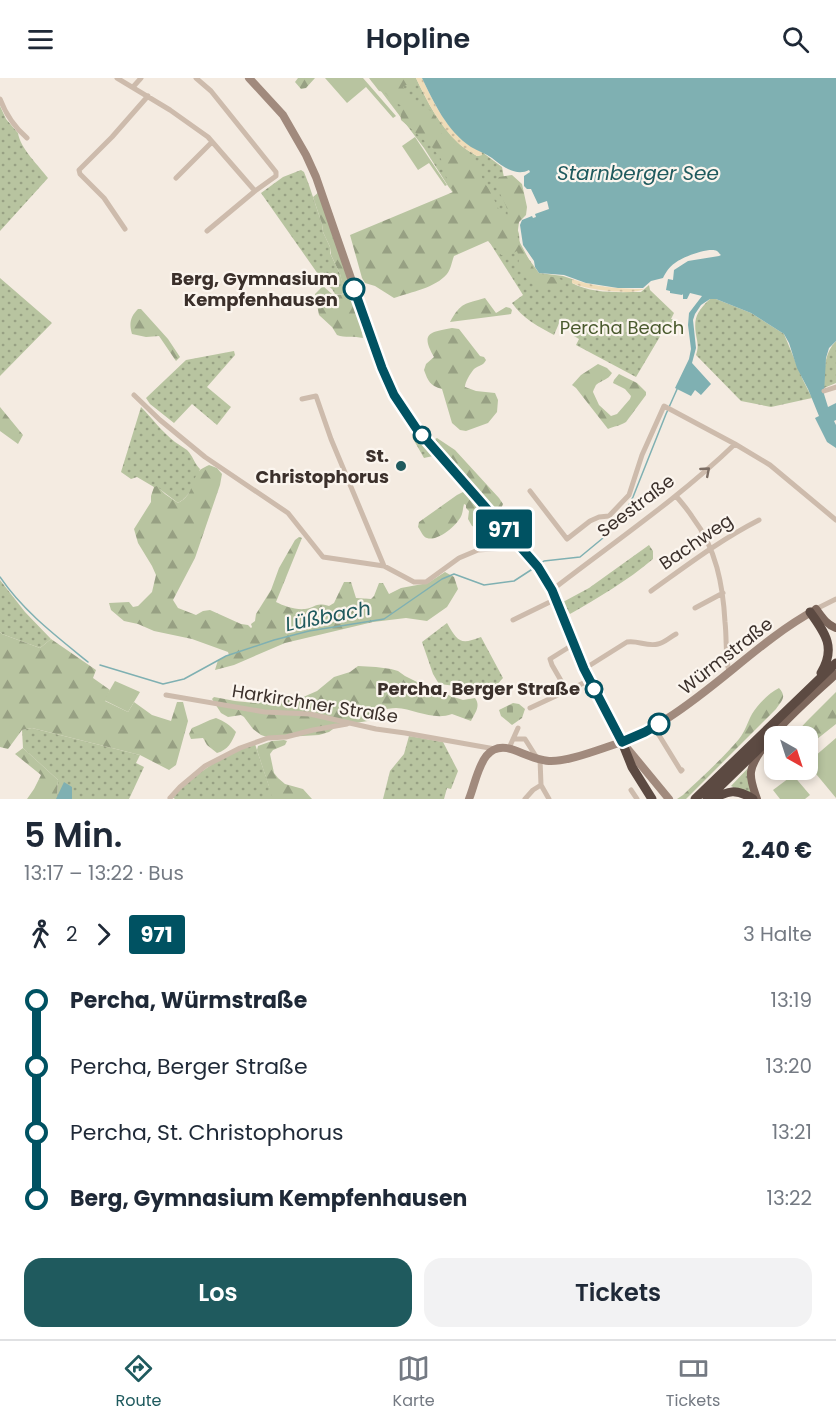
<!DOCTYPE html>
<html lang="de">
<head>
<meta charset="utf-8">
<style>
	:root { --surface:#fff; --page:#f2f2f3; --text:#1f2937; --muted:#747a83; --line:#e0e1e3; --accent:#1f5a5e }
	body { margin:0; font-family:Poppins,sans-serif; background:var(--page); color:var(--text); height:100vh; display:flex; flex-direction:column; font-size:22px; white-space:nowrap }
	* { box-sizing:border-box; margin:0 }
	p { font-size:20px; color:var(--muted) }
	.icon { flex:none; width:33px; height:33px; fill:none; stroke:currentColor; stroke-width:2; stroke-linecap:round; stroke-linejoin:round }
	.map { position:relative; height:721px; overflow:hidden }
	.side { display:flex; flex-direction:column; background:var(--surface); flex:1 }
	.side>* { flex:none }
	.badge { padding:0 12px; border-radius:4px; font-size:21px; line-height:39px }
	.needle { width:39px; rotate:141deg }
	.controls { position:absolute; left:764px; top:648px; display:grid; gap:12px }
	.controls a { display:grid; place-items:center; width:54px; height:54px; border-radius:12px; background:var(--surface); box-shadow:0 3px 9px #0003; font-size:30px }
	.map>.badge { position:absolute; translate:-50% -50%; box-shadow:0 0 0 3px #fff }
	.legs { display:flex; align-items:center; gap:9px; height:66px; padding:0 24px; font-size:20px }
	.legs p { margin-inline-start:auto }
	.headline { display:flex; align-items:center; justify-content:space-between; height:102px; padding:0 24px }
	h1 { font-size:33px; font-weight:600; line-height:45px }
	.button { display:flex; gap:12px; margin-top:auto; padding:12px 24px }
	.button a { flex:1; height:69px; border-radius:18px; background:var(--accent); color:#fff; font-size:24px; font-weight:600; line-height:69px; text-align:center }
	.button a+a { background:var(--page); color:var(--text) }
	ul { padding:0 24px; list-style:none }
	li { display:flex; align-items:center; gap:21px; height:66px; font-size:22px }
	li i { display:grid; place-items:center; width:9px; height:100%; margin:0 8px; background:currentColor }
	li i::after { content:''; width:15px; height:15px; margin:-8px; border:4px solid; border-radius:50%; background:var(--surface) }
	li p { margin-inline-start:auto }
	li:first-child i { background:linear-gradient(#0000 50%,currentColor 0) }
	li:last-child i { background:linear-gradient(currentColor 50%,#0000 0) }
	header { display:flex; justify-content:space-between; align-items:center; height:78px; padding:0 24px; background:var(--surface); font-size:27px; font-weight:600 }
	.tabs { display:flex; justify-content:space-around; align-items:center; height:84px; border-top:2px solid var(--line); background:var(--surface); font-size:16px; color:var(--muted) }
	.tabs a { display:grid; justify-items:center; gap:3px }
	.tabs .active { color:var(--accent) }
	.map>svg:first-child { display:block }
	.green { fill:url(#green-dots) }
	.forest { fill:url(#forest-firs) }
	.sand { fill:url(#sand-dots) }
	.cemetery { fill:url(#cemetery-stones) }
	.pitch { fill:#b8c4a0 }
	.water { fill:#7fb0b2 }
	.lines { fill:none; stroke-linecap:round; stroke-linejoin:round }
	.stream { stroke:#7fb0b2; stroke-width:1.5 }
	.minor { stroke:#cdbbac; stroke-width:5 }
	.secondary { stroke:#a18a7d; stroke-width:8 }
	.primary { stroke:#7d675c; stroke-width:8 }
	.motorway { stroke:#5c4a42; stroke-width:9 }
	.oneway { stroke:#7d6f65 }
	.line-1-casing { stroke:#fff; stroke-width:14 }
	.line-1 { stroke:#005262; stroke-width:9 }
	.stop-1-dot { fill:#fff; stroke:#005262; stroke-width:3 }
	.poi-dot { fill:#1f5a5e; stroke:#fbf5ee; stroke-width:2 }
	.labels { text-anchor:middle; stroke-width:4.5; stroke-linejoin:round; paint-order:stroke }
	.stop-label { font-size:18px; font-weight:bold; fill:#3b302b; stroke:#fbf5ee; text-anchor:end }
	.park-label { font-size:18px; fill:#4a5a2e; stroke:#fbf5ee }
	.poi-label { font-size:18px; font-weight:bold; fill:#3b302b; stroke:#fbf5ee; text-anchor:end }
	.street-label { font-size:18px; fill:#3b302b; stroke:#fbf5ee }
	.water-label { font-size:20px; font-style:italic; fill:#1f5a5e; stroke:#fbf5ee }
</style>
</head>
<body>
<header><svg class="icon" aria-label="menu" viewBox="0 0 24 24"><path d="M4 6h16M4 12h16M4 18h16"/></svg>Hopline<svg class="icon" aria-label="search" viewBox="0 0 24 24"><circle cx="10" cy="10" r="6"/><path d="M15 15l6 6"/></svg></header>
<div class="map">
<svg width="836" height="721" viewBox="0 0 836 721">
	<defs>
		<pattern id="green-dots" width="8" height="8" patternUnits="userSpaceOnUse" patternTransform="scale(1.5)"><rect width="8" height="8" fill="#b8c4a0"/><path d="M2 2h.1M6 6h.1" fill="none" stroke="#97a083" stroke-width="1.8" stroke-linecap="round"/></pattern>
		<pattern id="forest-firs" width="22" height="20" patternUnits="userSpaceOnUse" patternTransform="scale(1.5)"><rect width="22" height="20" fill="#b8c4a0"/><path d="M5 1l3.5 6h-7zM16 11l3.5 6h-7z" fill="#97a083"/></pattern>
		<pattern id="sand-dots" width="8" height="8" patternUnits="userSpaceOnUse" patternTransform="scale(1.5)"><rect width="8" height="8" fill="#efdcb8"/><path d="M2 2h.1M6 6h.1" fill="none" stroke="#cebd9e" stroke-width="1.8" stroke-linecap="round"/></pattern>
		<pattern id="cemetery-stones" width="16" height="16" patternUnits="userSpaceOnUse" patternTransform="scale(1.5)"><rect width="16" height="16" fill="#b8c4a0"/><path d="M2 7V4a2 2 0 0 1 4 0v3zM10 15v-3a2 2 0 0 1 4 0v3z" fill="#97a083"/></pattern>
	</defs>
	<rect width="100%" height="100%" fill="#f4ebe1"/>
	<path class="green" d="M371,0H416C427,23 439,47 458,64C463,70 471,74 477,78L482,77V74L502,89L508,121L519,156L520,169L539,195L563,198L572,201V205C592,216 619,214 641,214L649,207L650,212L674,235L671,241H677L676,245H668L636,299L576,267L579,261L574,258L577,249L560,243L554,257C538,248 523,241 512,225L523,217L490,165L448,108L424,70Z
		M0,28L6,41L18,55C20,70 39,88 48,100L0,153Z
		M301,92L304,94L309,107L322,146L323,154L330,169V175L340,196L345,214L342,216H335L332,211L325,206L261,115L283,99Z
		M0,200L52,245L0,298Z
		M710,221H716L751,235L784,256L803,302L812,320L771,329L741,323L696,277C698,271 698,268 697,262C693,242 695,235 710,221Z
		M836,263V305L824,310C825,292 823,277 836,263Z
		M234,273L235,277L207,309L231,329L217,347L192,326L174,345L150,326L146,320L186,282Z
		M141,329C152,340 162,354 175,364C179,367 183,369 187,372C193,378 194,385 200,391C195,404 191,418 178,425L157,409H154L137,399L131,401L121,394Z
		M414,357L433,378L424,380L412,359Z
		M649,467L653,473V481C627,503 598,520 570,536L563,524L589,510Z
		M0,502L25,534L51,561L40,570L2,556L0,554Z
		M447,545C458,564 460,567 481,559L503,600C500,603 498,606 495,608C485,613 451,607 439,606L433,596L422,564Z
		M32,650L140,677L136,685L144,689L129,721H57L58,702L23,670L22,652Z
		M409,658L443,664L458,693L451,711L447,710L444,721H383L390,693L404,676Z
		M255,666L269,708L275,721H175L172,719L187,704L225,677Z
		M749,689L754,719L731,708Z"/>
	<path class="forest" d="M298,0H315L306,10L301,11L295,4Z
		M369,0H415L416,3L413,7H406L403,9L410,18L415,28L421,32C435,28 437,43 439,54L442,56H446L449,58V65L464,72L478,90L484,104L489,111L504,142H507C512,124 491,114 499,99L512,97L522,106L527,129L526,137L519,144L517,159L536,195C544,199 554,198 562,202L561,206L554,212C530,208 534,208 518,191L519,179L517,173L509,177H501L498,172L488,163L454,178C452,183 451,191 447,196C435,210 411,214 394,220L375,208L365,205L362,200L350,157L453,114L444,94L441,81L433,70L401,42C400,36 403,32 402,28L391,22L385,14L379,13Z
		M319,114L353,212C352,219 352,226 357,231L363,260C354,258 345,260 337,257L332,249L319,237L315,216L323,208L333,217L345,216L340,196L331,177L330,169L323,154L322,146L313,119Z
		M485,220L496,235L506,229L510,230L512,232L511,236L450,244C461,224 465,226 485,220Z
		M138,231H141L168,261L180,279L176,283L159,258L146,259L132,256C129,246 130,239 138,231Z
		M452,250L459,251L480,278L484,279L486,282C483,288 479,287 474,291C470,296 465,304 465,309L476,313L495,315L498,322L497,334L488,345L466,353L460,352L452,345L442,311C430,308 428,303 424,292L426,286L434,279C420,255 430,254 452,250Z
		M598,286L607,290L612,295C608,302 602,302 596,307C596,307 593,313 593,314L599,327L611,338L617,336L630,321L631,318L625,311L613,305L614,302L619,296L637,305L646,314V317L626,344C620,348 614,348 608,351L576,310L572,307L581,297Z
		M0,329L23,357L18,366L0,353Z
		M437,360L455,372L499,420L503,426L501,431L497,432C483,417 470,403 457,388C449,379 441,371 435,361Z
		M209,387L217,390L222,396L220,407L195,480L173,522L178,530L196,537L203,533L210,532L241,546L248,547L251,550L252,549L251,546L255,543L256,536L271,512L279,490L295,462L299,459L302,460L276,524C284,528 295,532 305,531C317,529 315,524 329,528L334,525L344,504H351L356,520L371,521L374,518L379,505H383L389,516L401,510L428,505L445,494L454,499L458,511L447,529L427,543L406,540L373,544L285,565L234,587L215,592L218,582L229,577L228,574L192,561L154,553L138,546L124,543L111,532L109,525L129,524L133,529L138,528L152,514L156,497L152,488L138,465L134,451L151,424V418L154,409L157,408L165,416L178,425C195,416 190,403 200,392C201,391 207,388 209,387Z
		M465,413L469,415L490,438L487,442L483,441L475,449L472,448L468,441L469,433L466,430V427L464,426C463,429 463,433 462,436C459,446 438,464 427,460C423,459 421,453 418,449L419,444L457,417Z
		M0,554L2,556L40,570L51,561L96,592L93,600L110,612L105,623L128,634L134,624L152,637L171,643L177,624H183L188,643L176,687L169,692L140,677L32,650L22,652L8,671L0,669Z
		M358,588L376,589L391,591L398,593L405,598L433,612L463,622L475,620C481,628 475,635 471,643L452,636C433,643 415,631 396,630C391,630 386,631 381,632L374,642L337,648L329,654L319,657L270,660L261,657L253,651L244,639L241,637L228,639L221,635L212,621L214,619L235,623L255,625L301,620L317,613L334,599L350,594Z
		M779,610C787,619 782,622 776,631L686,721H677L683,717C702,699 722,681 739,661C746,652 747,645 752,636C758,626 769,615 779,610Z
		M836,614V646L807,669V658H793L807,643Z
		M216,640C224,643 230,647 236,654C232,664 228,672 217,675L207,667L203,660L191,661L189,656L192,650C200,647 208,642 216,640Z
		M284,662L287,663L285,667L273,672L270,676L274,695L278,700L285,706L303,711L312,721H273L257,672L258,668L272,663Z
		M23,670L58,702L57,721H27L34,711L41,697L15,676Z"/>
	<path class="sand" d="M416,0H422C436,30 451,60 482,74V77L477,78C471,74 463,70 458,65C439,47 427,23 416,0Z
		M572,201C595,209 619,211 644,211C633,218 584,211 572,205Z"/>
	<path class="cemetery" d="M513,625L519,626L525,631L522,640L512,647L501,638L499,632Z"/>
	<path class="pitch" d="M325,0H363L396,38L393,40L366,9L347,25Z
		M415,59L447,107L445,108L429,85L418,92L402,68Z
		M115,603L140,614L128,634L104,622Z
		M836,660V720L807,685Z
		M793,697L810,717L805,721H780L773,712Z"/>
	<path class="water" d="M422,0H836V263L829,270L826,280L824,316L828,329L836,325V342L834,343L836,347V370L827,364L815,340L819,338L808,311L797,290L789,265L784,256L751,235L716,221H710L701,227L695,236L693,242L696,270L692,285L711,306L701,317L695,312L691,318L675,310L689,281L691,271L688,247L689,235L702,218L690,215L687,221H683V216L682,217L670,215V213L666,212L668,201L673,202L674,192L688,183L719,178L721,177C719,176 719,174 717,173C709,169 682,179 675,185C669,189 666,194 663,200L651,203L643,210H618L586,205L564,197L539,195L535,189L534,183L523,167L520,147L522,142L532,138L533,140L536,139L535,136L549,131L547,123L538,126L531,111H527L524,108V98L530,94L529,92C516,99 502,88 492,80C485,75 478,73 471,69C447,53 434,25 422,0Z
		M64,704L72,709V721H56Z"/>
	<g class="lines">
		<path class="stream" d="M540,486L544,483L580,479L603,460L620,444L633,419L666,336L678,309
			M0,499C23,533 56,558 88,584
			M100,587L163,606L184,601L226,578L274,562L309,553L384,541L442,501L454,496L484,507L514,503L534,490"/>
		<path class="minor" d="M117,0L170,32L208,59L255,113
			M196,0L211,13L276,94V98L255,113L207,153
			M133,9L141,0
			M0,21C6,37 14,49 27,60
			M176,100L212,64
			M125,151L104,120L80,96L79,92L112,59L148,18
			M824,313L836,309
			M134,317L160,342L205,379L288,435L323,479L384,488L414,504H426L459,480L478,472L521,469
			M302,321L316,318L331,361L384,488
			M530,413L567,461L590,443L599,439L609,438L629,417L642,377L664,328L735,366L770,387L836,442
			M676,418C682,425 688,432 693,440C716,470 723,507 725,544C727,562 725,577 729,594
			M552,512C614,464 679,420 735,366
			M651,513C686,488 720,462 759,442
			M695,530L723,515
			M816,531L836,521
			M513,542L556,521
			M584,591L627,564C638,562 647,569 658,566C664,565 670,559 676,556
			M567,613L552,587L550,581L574,566
			M166,617L265,634L310,636L376,651L405,655L495,671
			M530,630L590,602
			M654,649L681,693L682,692
			M513,661H525L537,680
			M509,670L518,650
			M540,681L541,707L549,721
			M631,712L637,721
			M170,720L180,709L205,688L240,670L268,660L286,659L313,652L347,646
			M525,721L533,712L541,707"/>
		<path class="secondary" d="M249,0L283,37L306,77L316,99L382,290L394,317L419,354L538,489L552,512L584,591L622,664L669,721
			M469,721C478,699 481,660 514,672C525,676 537,682 549,683C568,684 600,671 619,665C637,659 652,650 668,640C720,607 762,561 815,532"/>
		<path class="primary" d="M816,531C822,539 826,546 836,550
			M757,721C754,712 750,703 751,694C755,666 814,617 836,596"/>
		<path class="motorway" d="M810,534C826,556 836,570 821,595
			M622,664L632,689L652,721
			M695,721L836,585
			M707,721L772,658
			M712,721C728,713 736,710 753,721"/>
	</g>
	<defs><path id="oneway-chevron" d="M-2-3.5L2.5 0L-2 3.5" fill="none" stroke-width="1.6" stroke-linecap="round" stroke-linejoin="round" transform="scale(1.5)"/></defs>
	<use class="oneway" href="#oneway-chevron" transform="translate(706 393) rotate(-41)"/>
	<g class="lines">
		<g class="line-1-casing">
			<path id="line-1" d="M354,211L382,290L394,317L416,350L538,489L552,512L584,591L622,664L645,654L659,646"/>
		</g>
		<use href="#line-1" class="line-1"/>
	</g>
	<g class="stop-1-dot">
		<circle cx="354" cy="211" r="10"/>
		<circle cx="422" cy="357" r="8"/>
		<circle cx="594" cy="611" r="8"/>
		<circle cx="659" cy="646" r="10"/>
	</g>
	<circle class="poi-dot" cx="401" cy="388" r="6"/>
	<g class="labels">
		<g class="stop-label">
			<text x="338" y="207">Berg, Gymnasium<tspan x="338" dy="21">Kempfenhausen</tspan></text>
			<text x="580" y="617">Percha, Berger Straße</text>
		</g>
		<g class="park-label">
			<text x="622" y="256">Percha Beach</text>
		</g>
		<g class="poi-label">
			<text x="389" y="384">St.<tspan x="389" dy="21">Christophorus</tspan></text>
		</g>
		<g class="street-label">
			<text transform="translate(636 428) rotate(-37)" y="6">Seestraße</text>
			<text transform="translate(696 464) rotate(-34)" y="6">Bachweg</text>
			<text transform="translate(726 578) rotate(-38)" y="6">Würmstraße</text>
			<text transform="translate(315 626) rotate(9)" y="6">Harkirchner Straße</text>
		</g>
		<g class="water-label">
			<text x="638" y="102">Starnberger See</text>
			<text transform="translate(328 538) rotate(-11)" y="7">Lüßbach</text>
		</g>
	</g>
</svg>
<div class="controls">
<a><svg class="needle" viewBox="-14 -14 28 28"><path d="M0-13l5 13h-10z" fill="#e53935"/><path d="M0 13l5-13h-10z" fill="#747a83"/></svg></a>
</div>
<b class="badge" style="left:504px;top:451px;background:#005262;color:#fff">971</b>
</div>
<section class="side">
<div class="headline"><div><h1>5 Min.</h1><p>13:17 – 13:22 · Bus</p></div><b>2.40 €</b></div>
<div class="legs"><svg class="icon" aria-label="walk" viewBox="0 0 24 24"><circle cx="13" cy="4" r="2"/><path d="M13 8l-2 6 4 7M11 14l-3 7M7 12l3-4h3l4 4"/></svg>2<svg class="icon" aria-label="forward" viewBox="0 0 24 24"><path d="M9 5l7 7-7 7"/></svg><b class="badge" style="background:#005262;color:#fff">971</b><p>3 Halte</p></div>
<ul>
<li><i style="color:#005262"></i><b>Percha, Würmstraße</b><p>13:19</p></li>
<li><i style="color:#005262"></i><span>Percha, Berger Straße</span><p>13:20</p></li>
<li><i style="color:#005262"></i><span>Percha, St. Christophorus</span><p>13:21</p></li>
<li><i style="color:#005262"></i><b>Berg, Gymnasium Kempfenhausen</b><p>13:22</p></li>
</ul>
<div class="button"><a>Los</a><a>Tickets</a></div>
</section>
<nav class="tabs">
<a class="active"><svg class="icon" aria-label="directions" viewBox="0 0 24 24"><path d="M12 3l9 9-9 9-9-9zM9 14v-3h6M13 9l2 2-2 2"/></svg>Route</a>
<a><svg class="icon" aria-label="map" viewBox="0 0 24 24"><path d="M3 6l6-2 6 2 6-2v14l-6 2-6-2-6 2zM9 4v14M15 6v14"/></svg>Karte</a>
<a><svg class="icon" aria-label="tickets" viewBox="0 0 24 24"><path d="M3 7h18v10H3zM15 7v10"/></svg>Tickets</a>
</nav>
</body>
</html>
